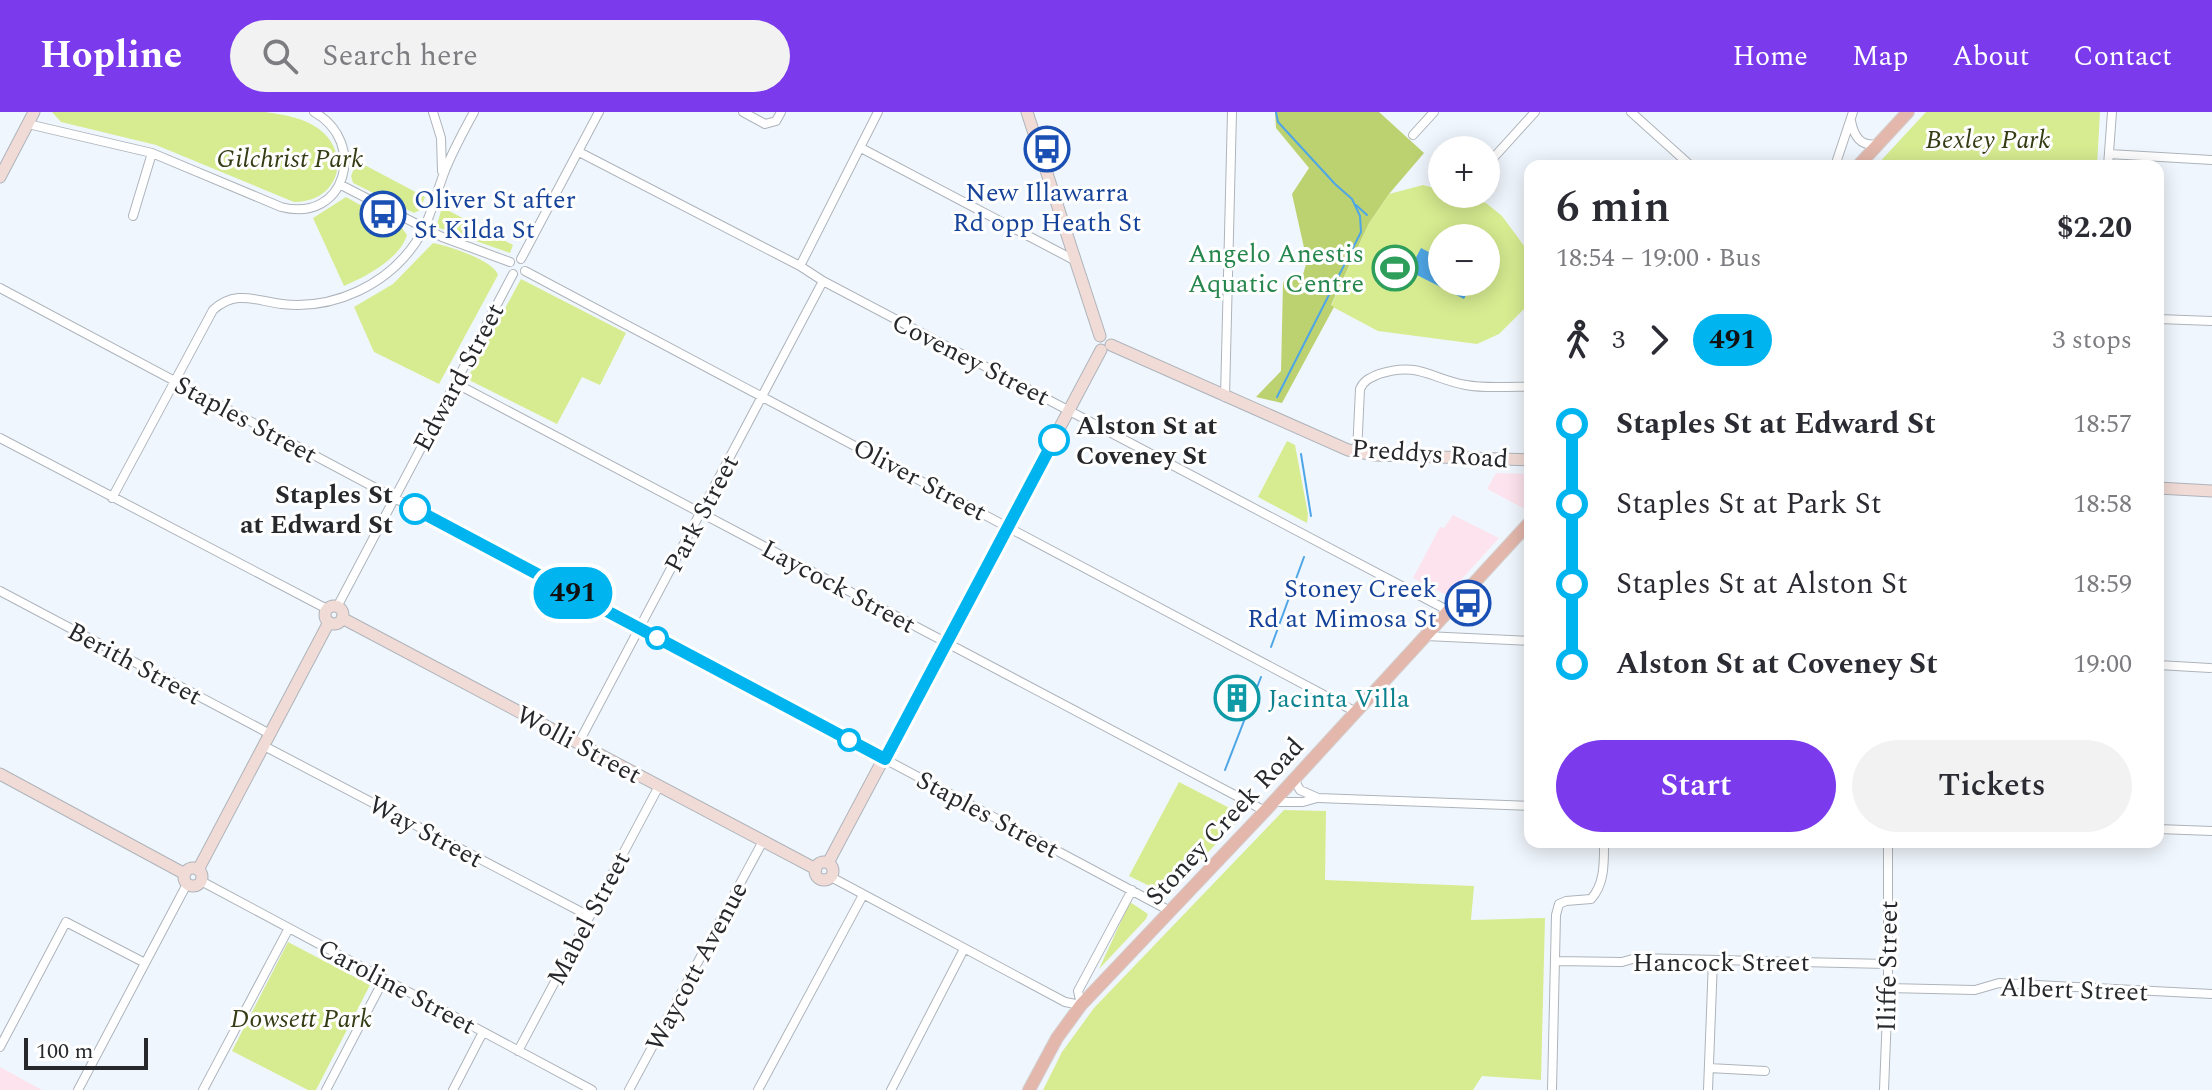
<!DOCTYPE html>
<html lang="en">
<head>
<meta charset="utf-8">
<style>
	:root { --surface:#fff; --page:#f2f2f3; --text:#2b2b33; --muted:#7c7c81; --accent:#7c3aed }
	body { margin:0; font-family:Spectral,serif; background:var(--page); color:var(--text); height:100vh; display:flex; flex-direction:column; font-size:30px; white-space:nowrap }
	* { box-sizing:border-box; margin:0 }
	p { font-size:26px; color:var(--muted) }
	.icon { flex:none; width:44px; height:44px; fill:none; stroke:currentColor; stroke-width:2; stroke-linecap:round; stroke-linejoin:round }
	.map { position:relative; flex:1; overflow:hidden }
	.side { position:absolute; left:1524px; top:48px; width:640px; height:688px; display:flex; flex-direction:column; background:var(--surface); border-radius:16px; box-shadow:0 4px 20px #0003 }
	.side>* { flex:none }
	.badge { padding:0 16px; border-radius:26px; font-size:28px; line-height:52px }
	.fabs { position:absolute; left:1428px; top:24px; display:grid; gap:16px }
	.fabs a { display:grid; place-items:center; width:72px; height:72px; border-radius:50%; background:var(--surface); box-shadow:0 4px 20px #0003; font-size:40px }
	.scale { position:absolute; left:24px; bottom:20px; width:124px; box-sizing:border-box; padding-left:8px; border:4px solid #26282b; border-top:0; font-size:22px; line-height:28px; white-space:nowrap; color:#26282b; -webkit-text-stroke:6px #fff; paint-order:stroke }
	.map>.badge { position:absolute; translate:-50% -50%; box-shadow:0 0 0 4px #fff }
	.legs { display:flex; align-items:center; gap:12px; height:88px; padding:0 32px; font-size:26px }
	.legs p { margin-inline-start:auto }
	.headline { display:flex; align-items:center; justify-content:space-between; height:136px; padding:0 32px }
	h1 { font-size:44px; font-weight:600; line-height:60px }
	.button { display:flex; gap:16px; margin-top:auto; padding:16px 32px }
	.button a { flex:1; height:92px; border-radius:48px; background:var(--accent); color:#fff; font-size:32px; font-weight:600; line-height:92px; text-align:center }
	.button a+a { background:var(--page); color:var(--text) }
	ul { padding:0 32px; list-style:none }
	li { display:flex; align-items:center; gap:28px; height:80px; font-size:30px }
	li i { display:grid; place-items:center; width:12px; height:100%; margin:0 10px; background:currentColor }
	li i::after { content:''; width:20px; height:20px; margin:-10px; border:6px solid; border-radius:50%; background:var(--surface) }
	li p { margin-inline-start:auto }
	li:first-child i { background:linear-gradient(#0000 50%,currentColor 0) }
	li:last-child i { background:linear-gradient(currentColor 50%,#0000 0) }
	header { display:flex; align-items:center; gap:48px; box-sizing:border-box; height:112px; padding:0 40px; background:var(--accent); color:#fff }
	header strong { font-size:38px }
	nav { display:flex; gap:44px; margin-inline-start:auto; font-size:28px }
	.search { width:560px; height:72px; background:var(--page); display:flex; align-items:center; gap:20px; box-sizing:border-box; padding:0 28px; border-radius:44px; color:var(--muted); font-size:30px }
	.map>svg:first-child { display:block }
	.commercial { fill:#fde3ed }
	.green { fill:#d7ec91; fill-rule:evenodd }
	.forest { fill:#bcd170 }
	.water { fill:#4ea6e6 }
	.lines { fill:none; stroke-linecap:round; stroke-linejoin:round }
	.stream { stroke:#4ea6e6; stroke-width:2 }
	.street-casing { stroke:#aeb4bb; stroke-width:10 }
	.secondary-casing { stroke:#aeb4bb; stroke-width:13 }
	.primary-casing { stroke:#d4d4d5; stroke-width:14 }
	.street { stroke:#fff; stroke-width:8 }
	.secondary { stroke:#f1dbd6; stroke-width:11 }
	.primary { stroke:#e3b7ac; stroke-width:12 }
	.line-1-casing { stroke:#fff; stroke-width:18 }
	.line-1 { stroke:#00b5ef; stroke-width:12 }
	.stop-1-dot { fill:#fff; stroke:#00b5ef; stroke-width:4 }
	.labels { text-anchor:middle; stroke-width:6; stroke-linejoin:round; paint-order:stroke }
	.park-label { font-size:26px; font-style:italic; fill:#353d15; stroke:#fff }
	.transit-label { font-size:26px; fill:#164399; stroke:#fff }
	.leisure-label { font-size:26px; fill:#27864d; stroke:#fff; text-anchor:end }
	.street-label { font-size:26px; fill:#26282b; stroke:#fff }
	.stop-label { font-size:26px; font-weight:bold; fill:#26282b; stroke:#fff; text-anchor:start }
	.culture-label { font-size:26px; fill:#0d838f; stroke:#fff; text-anchor:start }
</style>
</head>
<body>
<header>
<strong>Hopline</strong>
<div class="search"><svg class="icon" aria-label="search" viewBox="0 0 24 24"><circle cx="10" cy="10" r="6"/><path d="M15 15l6 6"/></svg>Search here</div>
<nav><a>Home</a><a>Map</a><a>About</a><a>Contact</a></nav>
</header>
<div class="map">
<svg width="2212" height="978" viewBox="0 0 2212 978">
	<rect width="100%" height="100%" fill="#f0f6fd"/>
	<path class="commercial" d="M1496,361L1530,362V392L1525,397L1487,377Z
		M1453,403L1499,426L1449,481L1444,482L1413,466L1440,415L1444,416Z
		M0,955L42,978H0Z"/>
	<path class="green" d="M52,0H265C284,3 303,5 319,17C353,43 338,91 294,90L156,33L61,10Z
		M1926,0H2100L2097,54H1876Z
		M357,49L425,85L420,98L414,101L353,71L351,64Z
		M1423,73L1442,78V82H1457L1486,91L1502,104L1530,142V187L1526,195L1499,222L1477,232L1378,219L1331,194L1369,111L1389,82ZM1442,126H1486V170H1442Z
		M346,85L402,116L407,123C400,147 365,165 344,174L313,106Z
		M442,95L513,133L510,141L439,116L437,113Z
		M433,131C449,134 493,148 498,163L439,272L374,240L354,195L393,172Z
		M521,167L626,221L600,273L582,265L557,312L467,267Z
		M1287,329L1295,333L1308,402L1307,411L1258,385Z
		M1179,670L1243,703L1168,783L1129,764Z
		M1284,698L1326,699L1325,768L1474,774L1471,808L1545,806L1541,968L1482,964L1473,978H1043L1062,940L1094,896Z
		M1130,790L1148,802L1146,807L1099,857Z
		M288,830L370,873L316,978H308L232,939Z"/>
	<path class="forest" d="M1275,0H1379L1424,41L1389,82L1369,111L1331,193L1334,195L1282,291L1256,285L1281,259L1283,171L1286,165L1301,169L1307,149L1292,82L1309,56L1276,16Z"/>
	<path class="water" d="M1421,136L1442,147V170H1473L1464,187L1409,159Z"/>
	<g class="lines">
		<path class="stream" d="M1276,0L1278,10L1335,72L1352,87L1360,104L1361,120L1277,285
			M1356,93L1367,103
			M1301,342L1311,404
			M1271,535L1304,445
			M1225,658L1261,565"/>
		<g class="street-casing">
			<path id="street" d="M433,0L441,26L442,59
				M743,0L765,12L776,9L781,0
				M1631,0L1691,54
				M1851,9C1854,24 1860,35 1878,32
				M28,12L152,41L281,95C346,112 368,30 314,0
				M1413,23L1434,0
				M861,36L1074,148
				M579,40L800,154L823,169L1449,499
				M2109,42L2212,48
				M1486,54L1535,0
				M1835,54L1853,0
				M2108,54L2112,0
				M341,73L442,125L510,150
				M133,104L152,41
				M521,147L599,0
				M800,154L878,0
				M525,159L1356,600
				M0,176L1170,799
				M2158,207L2212,209
				M455,271L1265,699
				M1225,285L1232,0
				M0,326L327,497
				M1357,341L1360,277C1364,268 1370,266 1379,262C1419,249 1431,267 1466,273C1486,277 1509,274 1530,275
				M112,386L213,198C236,177 256,189 282,192C334,198 387,173 416,130C430,109 435,85 444,61C452,40 463,20 474,0
				M0,479L270,622
				M337,495L513,162
				M1426,524L1530,529
				M2158,553L2210,556
				M578,632L823,169
				M264,634L589,804
				M1298,664L1296,671L1300,678L1318,686L1530,694
				M1273,690H1303L1317,686
				M2158,717L2212,719
				M831,765L1065,890L1081,893L1078,879L1132,778
				M201,769L592,978
				M1556,849L1622,850L1636,846L1887,852
				M1888,876L1975,878L1999,871L2212,882
				M0,935L66,810L145,851
				M518,939L659,674
				M1709,956L1765,959
				M78,978L187,772
				M203,978L289,816
				M326,978L384,867
				M453,978L483,920
				M629,978L763,729
				M758,978L863,783
				M891,978L964,837
				M1552,978L1556,803L1559,792L1566,789L1591,787C1605,772 1604,750 1604,730
				M1708,978L1713,848
				M1884,978L1888,876V730"/>
		</g>
		<g class="secondary-casing">
			<path id="secondary" d="M1027,0L1100,224
				M0,65L34,0
				M1111,233L1348,338L1375,343L1530,348
				M2158,376L2212,379
				M325 503a9 9 0 1 1 18 0a9 9 0 1 1-18 0Z
				M342,506L816,757
				M0,662L185,762
				M815 759a9 9 0 1 1 18 0a9 9 0 1 1-18 0Z
				M828,751L1101,238
				M184 765a9 9 0 1 1 18 0a9 9 0 1 1-18 0Z
				M198,758L329,510"/>
		</g>
		<g class="primary-casing">
			<path id="primary" d="M1858,54L1908,0
				M1029,978L1057,926L1081,893L1265,699L1530,410"/>
		</g>
		<use href="#street" class="street"/>
		<use href="#secondary" class="secondary"/>
		<use href="#primary" class="primary"/>
	</g>
	<g class="lines">
		<g class="line-1-casing">
			<path id="line-1" d="M415,397L885,647L1054,328"/>
		</g>
		<use href="#line-1" class="line-1"/>
	</g>
	<defs>
		<g id="bus-ring" transform="scale(2.3)"><circle r="9.5" fill="#fff" stroke="#1a4fb4" stroke-width="1.5"/><path d="M-5-6H5V4H4V6H2V4H-2V6H-4V4H-5ZM-3.5-4V0h7V-4ZM-3.5 1.2v1.5H-2V1.2ZM2 1.2v1.5H3.5V1.2Z" fill="#1a4fb4"/></g>
		<g id="stadium-ring" transform="scale(2.3)"><circle r="9.5" fill="#fff" stroke="#2e9e5b" stroke-width="1.5"/><path d="M0-5a6.5 5 0 1 0 0 10a6.5 5 0 1 0 0-10ZM-3.5-1.8h7v3.6h-7Z" fill="#2e9e5b"/></g>
		<g id="building-ring" transform="scale(2.3)"><circle r="9.5" fill="#fff" stroke="#0f9aa8" stroke-width="1.5"/><path d="M-4-6H4V6H1V3H-1V6H-4ZM-2.5-4.3h1.7v1.8h-1.7ZM.8-4.3h1.7v1.8H.8ZM-2.5-1h1.7V.8h-1.7ZM.8-1h1.7V.8H.8Z" fill="#0f9aa8"/></g>
	</defs>
	<g fill-rule="evenodd">
		<use href="#bus-ring" x="1047" y="37"/>
		<use href="#bus-ring" x="383" y="102"/>
		<use href="#stadium-ring" x="1395" y="156"/>
		<use href="#bus-ring" x="1468" y="491"/>
		<use href="#building-ring" x="1237" y="586"/>
	</g>
	<g class="stop-1-dot">
		<circle cx="1054" cy="328" r="14"/>
		<circle cx="415" cy="397" r="14"/>
		<circle cx="657" cy="526" r="10"/>
		<circle cx="849" cy="628" r="10"/>
	</g>
	<g class="labels">
		<g class="park-label">
			<text x="1988" y="36">Bexley Park</text>
			<text x="290" y="55">Gilchrist Park</text>
			<text x="301" y="915">Dowsett Park</text>
		</g>
		<g class="transit-label">
			<text x="1047" y="89">New Illawarra<tspan x="1047" dy="30">Rd opp Heath St</tspan></text>
			<text x="414" y="96" text-anchor="start">Oliver St after<tspan x="414" dy="30">St Kilda St</tspan></text>
			<text x="1437" y="485" text-anchor="end">Stoney Creek<tspan x="1437" dy="30">Rd at Mimosa St</tspan></text>
		</g>
		<g class="leisure-label">
			<text x="1364" y="150">Angelo Anestis<tspan x="1364" dy="30">Aquatic Centre</tspan></text>
		</g>
		<g class="street-label">
			<text transform="translate(971 247) rotate(27)" y="9">Coveney Street</text>
			<text transform="translate(458 265) rotate(-62)" y="9">Edward Street</text>
			<text transform="translate(246 307) rotate(28)" y="9">Staples Street</text>
			<text transform="translate(1430 341) rotate(4)" y="9">Preddys Road</text>
			<text transform="translate(920 367) rotate(28)" y="9">Oliver Street</text>
			<text transform="translate(701 401) rotate(-62)" y="9">Park Street</text>
			<text transform="translate(839 474) rotate(28)" y="9">Laycock Street</text>
			<text transform="translate(135 551) rotate(28)" y="9">Berith Street</text>
			<text transform="translate(579 632) rotate(28)" y="9">Wolli Street</text>
			<text transform="translate(988 702) rotate(28)" y="9">Staples Street</text>
			<text transform="translate(1224 709) rotate(-47)" y="9">Stoney Creek Road</text>
			<text transform="translate(426 719) rotate(28)" y="9">Way Street</text>
			<text transform="translate(588 806) rotate(-62)" y="9">Mabel Street</text>
			<text x="1721" y="859">Hancock Street</text>
			<text transform="translate(696 854) rotate(-62)" y="9">Waycott Avenue</text>
			<text transform="translate(1887 854) rotate(-89)" y="9">Iliffe Street</text>
			<text transform="translate(397 874) rotate(28)" y="9">Caroline Street</text>
			<text transform="translate(2074 877) rotate(2)" y="9">Albert Street</text>
		</g>
		<g class="stop-label">
			<text x="1076" y="322">Alston St at<tspan x="1076" dy="30">Coveney St</tspan></text>
			<text x="393" y="391" text-anchor="end">Staples St<tspan x="393" dy="30">at Edward St</tspan></text>
		</g>
		<g class="culture-label">
			<text x="1268" y="595">Jacinta Villa</text>
		</g>
	</g>
</svg>
<div class="fabs">
<a>+</a>
<a>−</a>
</div>
<div class="scale">100 m</div>
<b class="badge" style="left:573px;top:481px;background:#00b5ef;color:#111">491</b>
<section class="side">
<div class="headline"><div><h1>6 min</h1><p>18:54 – 19:00 · Bus</p></div><b>$2.20</b></div>
<div class="legs"><svg class="icon" aria-label="walk" viewBox="0 0 24 24"><circle cx="13" cy="4" r="2"/><path d="M13 8l-2 6 4 7M11 14l-3 7M7 12l3-4h3l4 4"/></svg>3<svg class="icon" aria-label="forward" viewBox="0 0 24 24"><path d="M9 5l7 7-7 7"/></svg><b class="badge" style="background:#00b5ef;color:#111">491</b><p>3 stops</p></div>
<ul>
<li><i style="color:#00b5ef"></i><b>Staples St at Edward St</b><p>18:57</p></li>
<li><i style="color:#00b5ef"></i><span>Staples St at Park St</span><p>18:58</p></li>
<li><i style="color:#00b5ef"></i><span>Staples St at Alston St</span><p>18:59</p></li>
<li><i style="color:#00b5ef"></i><b>Alston St at Coveney St</b><p>19:00</p></li>
</ul>
<div class="button"><a>Start</a><a>Tickets</a></div>
</section>
</div>
</body>
</html>
